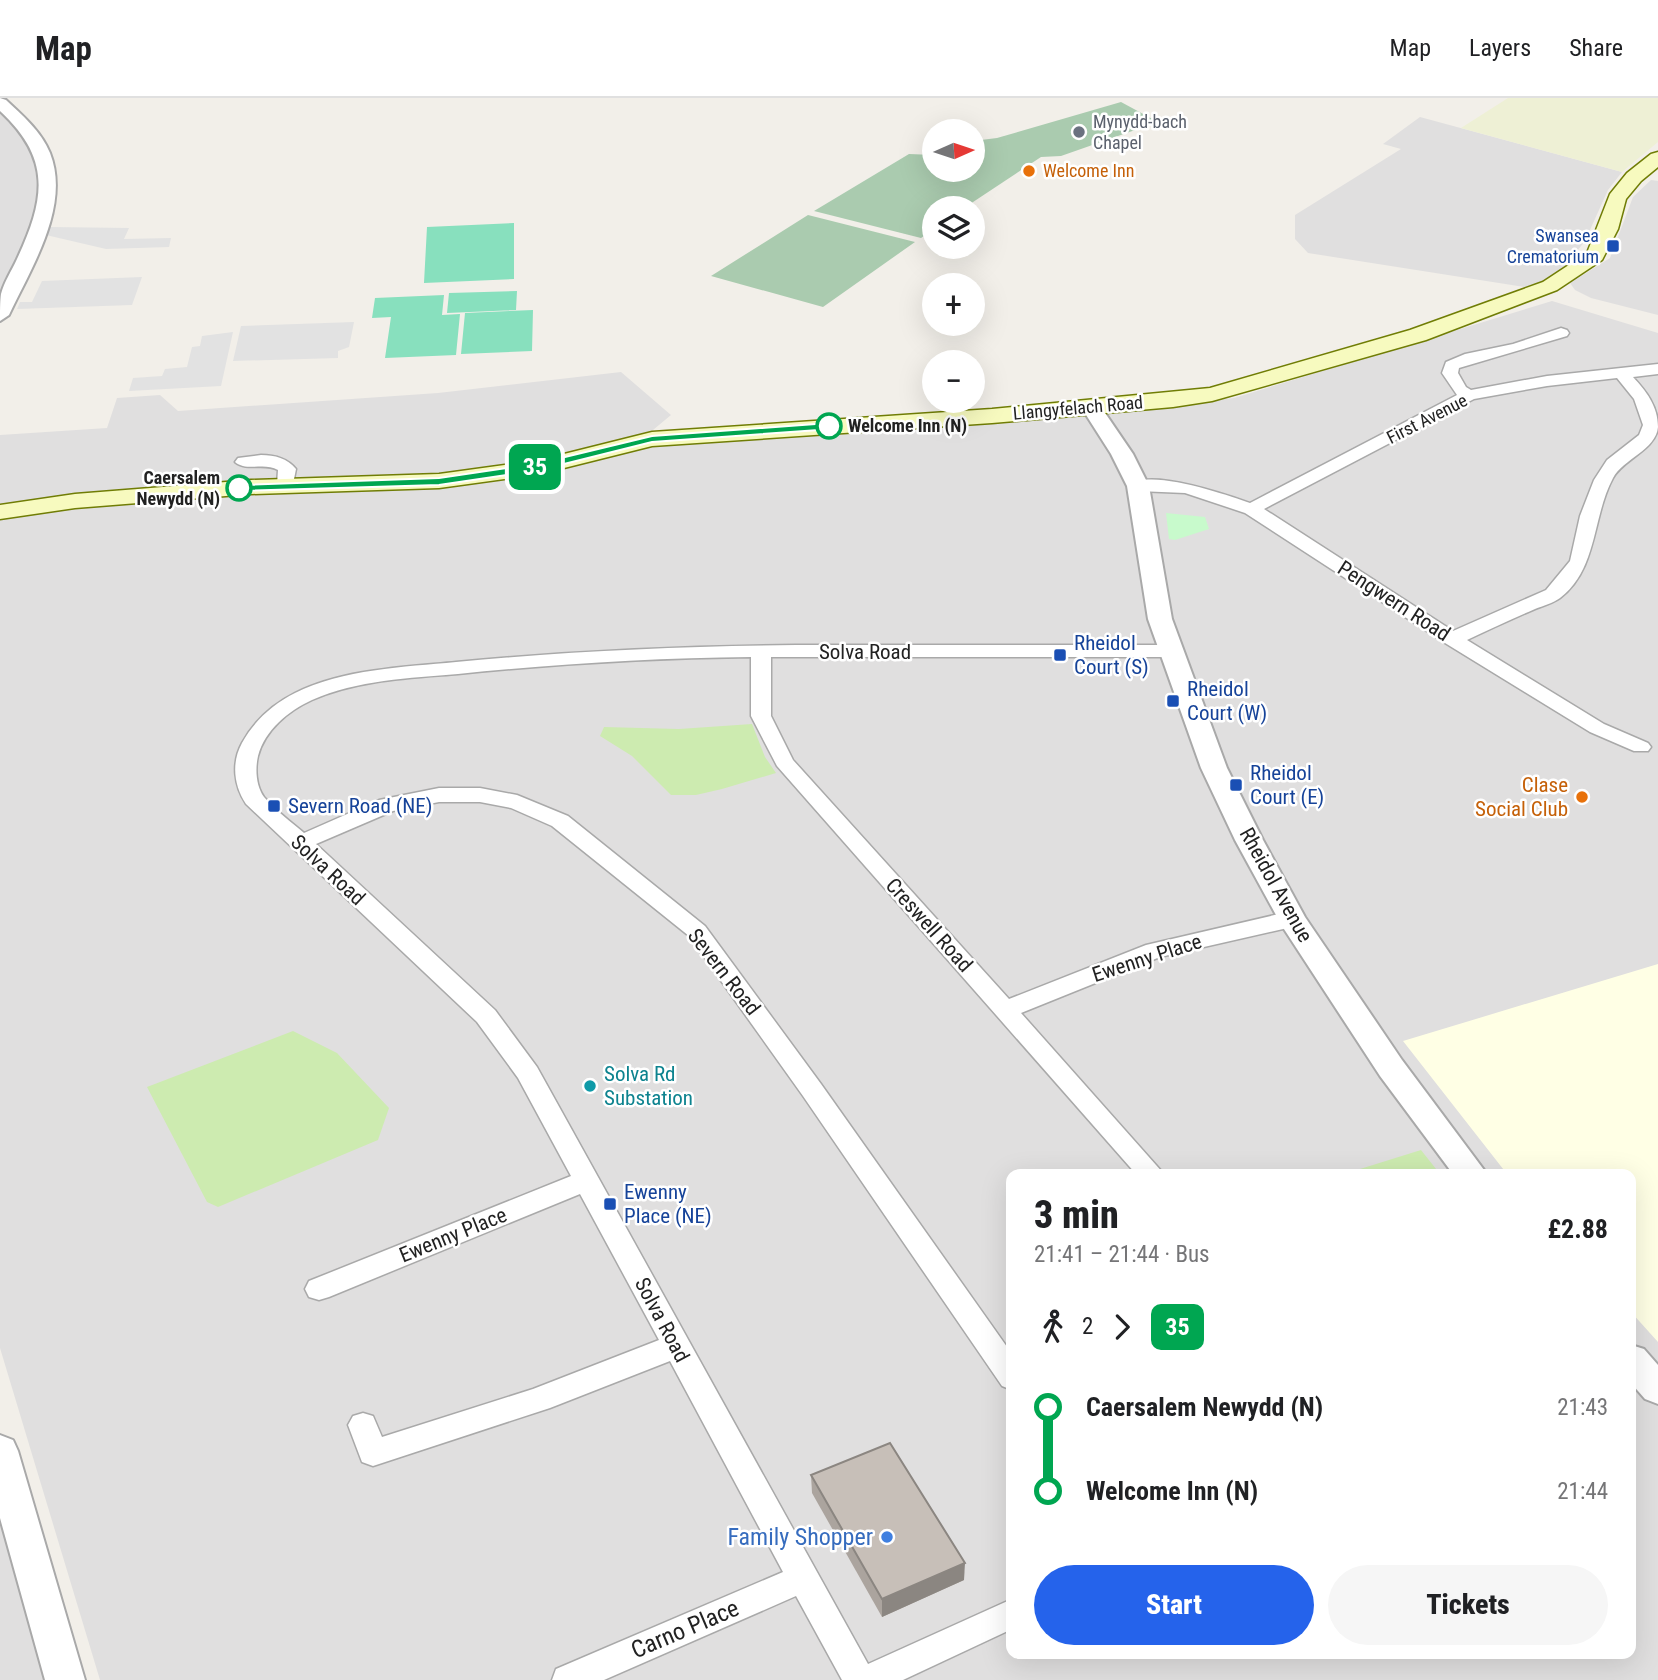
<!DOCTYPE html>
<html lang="en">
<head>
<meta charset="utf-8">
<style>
	:root { --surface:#fff; --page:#f6f6f6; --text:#202124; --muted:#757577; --line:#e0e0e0; --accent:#2563eb }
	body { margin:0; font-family:"Roboto Condensed",sans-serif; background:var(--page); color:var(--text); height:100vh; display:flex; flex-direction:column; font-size:26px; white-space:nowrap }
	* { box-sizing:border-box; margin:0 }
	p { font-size:23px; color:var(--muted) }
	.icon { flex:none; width:38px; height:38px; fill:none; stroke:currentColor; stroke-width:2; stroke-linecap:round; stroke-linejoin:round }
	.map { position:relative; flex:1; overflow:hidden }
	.panel { position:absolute; left:1006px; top:1071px; width:630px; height:490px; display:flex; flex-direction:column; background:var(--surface); border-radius:14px; box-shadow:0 7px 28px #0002 }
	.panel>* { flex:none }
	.badge { padding:0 14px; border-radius:10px; font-size:24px; line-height:46px }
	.needle { width:46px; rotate:87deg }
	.fabs { position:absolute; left:922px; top:21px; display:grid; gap:14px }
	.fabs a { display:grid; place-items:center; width:63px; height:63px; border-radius:50%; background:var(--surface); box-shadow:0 7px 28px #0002; font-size:35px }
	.map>.badge { position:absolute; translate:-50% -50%; box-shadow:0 0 0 4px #fff }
	.legs { display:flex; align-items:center; gap:10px; height:77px; padding:0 28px; font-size:23px }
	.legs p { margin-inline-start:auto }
	.overview { display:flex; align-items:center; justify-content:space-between; height:119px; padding:0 28px }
	h1 { font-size:38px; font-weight:800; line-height:52px }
	.button { display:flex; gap:14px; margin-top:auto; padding:14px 28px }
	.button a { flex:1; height:80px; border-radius:42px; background:var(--accent); color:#fff; font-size:28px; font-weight:800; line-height:80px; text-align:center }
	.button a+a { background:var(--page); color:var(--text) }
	ul { padding:0 28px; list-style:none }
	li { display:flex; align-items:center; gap:24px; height:84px; font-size:26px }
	li i { display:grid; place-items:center; width:10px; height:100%; margin:0 9px; background:currentColor }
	li i::after { content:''; width:18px; height:18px; margin:-9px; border:5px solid; border-radius:50%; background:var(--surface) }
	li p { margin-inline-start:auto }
	li:first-child i { background:linear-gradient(#0000 50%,currentColor 0) }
	li:last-child i { background:linear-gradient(currentColor 50%,#0000 0) }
	header { display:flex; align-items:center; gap:42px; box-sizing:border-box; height:98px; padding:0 35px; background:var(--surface); border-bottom:2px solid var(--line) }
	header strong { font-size:33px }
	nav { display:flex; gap:38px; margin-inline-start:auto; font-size:24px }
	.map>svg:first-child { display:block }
	.residential { fill:#e0dfdf; fill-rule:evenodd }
	.education { fill:#ffffe5 }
	.farmland { fill:#eef0d5 }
	.grass { fill:#cdebb0 }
	.cemetery { fill:#aacbaf }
	.park { fill:#c8facc }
	.pitch { fill:#88e0be }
	.parking { fill:#e2e2e2 }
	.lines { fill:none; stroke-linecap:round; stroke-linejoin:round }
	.minor-casing { stroke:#a9a9a9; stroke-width:3 }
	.tertiary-casing { stroke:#a9a9a9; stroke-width:4 }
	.secondary-casing { stroke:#707d05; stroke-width:3 }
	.minor { fill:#fff; fill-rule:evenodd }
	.tertiary { fill:#fff; fill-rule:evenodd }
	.secondary { fill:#f7fabf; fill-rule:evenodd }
	.wall { fill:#aba49e }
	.shaded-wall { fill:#8b8681 }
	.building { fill:#c7bfb8; stroke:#8b8681; stroke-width:2 }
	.line-1 { fill:#00a651; stroke:#fff; stroke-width:2 }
	.worship-dot { fill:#6b7280; stroke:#fff; stroke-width:2.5 }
	.food-dot { fill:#e8710a; stroke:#fff; stroke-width:2.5 }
	.transit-dot { fill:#1a4fb4; stroke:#fff; stroke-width:2.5 }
	.stop-1-dot { fill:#fff; stroke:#00a651; stroke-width:3.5 }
	.culture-dot { fill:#0f9aa8; stroke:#fff; stroke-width:2.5 }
	.shop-dot { fill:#3f7fe0; stroke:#fff; stroke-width:2.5 }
	.labels { text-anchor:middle; stroke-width:5; stroke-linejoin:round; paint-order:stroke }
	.far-worship-label { font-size:18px; fill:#5b616d; stroke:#fff; text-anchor:start }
	.far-food-label { font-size:18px; fill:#c56008; stroke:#fff; text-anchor:start }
	.far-transit-label { font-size:18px; fill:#164399; stroke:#fff; text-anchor:end }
	.far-street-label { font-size:18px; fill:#222; stroke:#fff }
	.far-stop-label { font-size:18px; font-weight:bold; fill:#222; stroke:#fff; text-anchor:start }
	.street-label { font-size:21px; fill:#222; stroke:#fff }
	.transit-label { font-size:21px; fill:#164399; stroke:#fff; text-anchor:start }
	.food-label { font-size:21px; fill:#c56008; stroke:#fff; text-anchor:end }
	.culture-label { font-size:21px; fill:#0d838f; stroke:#fff; text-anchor:start }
	.near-shop-label { font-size:24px; fill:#366cbe; stroke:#fff; text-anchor:end }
	.near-street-label { font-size:24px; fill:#222; stroke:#fff }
</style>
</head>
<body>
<header>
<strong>Map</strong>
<nav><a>Map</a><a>Layers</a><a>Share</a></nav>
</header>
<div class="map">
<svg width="1658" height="1582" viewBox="0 0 1658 1582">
	<rect width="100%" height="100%" fill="#f2efe9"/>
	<path class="residential" d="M0,13L25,35L39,65L40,107L0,204Z
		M1420,19L1622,74L1608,92L1585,143L1557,178L1531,190L1308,155L1295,141V117L1401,51L1383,46Z
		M1651,82L1658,83V217L1591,200L1575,192L1570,185L1610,160L1633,99Z
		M1552,203L1658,235V1582H100L0,1250V419L208,397L353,394L486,385L545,375L664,344L1008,325L1234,300ZM1012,1076H1631V1556H1012Z
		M621,274L671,317L653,332L589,352L494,372L0,408V337L107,330L117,300L160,297L178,313L438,295Z
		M0,1417L44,1582H0Z"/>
	<path class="education" d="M1658,866V1244L1631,1214V1076H1507L1403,943Z"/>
	<path class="farmland" d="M1508,0H1658V44L1622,74L1461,30Z"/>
	<path class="grass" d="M752,626L765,659L776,675L722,691L696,697H671L632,658L600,638L604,629L679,631Z
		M293,933L337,955L389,1010L378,1042L218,1109L207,1104L147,989Z
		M1421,1052L1440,1076H1344Z"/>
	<path class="cemetery" d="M1121,4L1158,24L1061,58L1041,59L964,110H934V131L921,140L814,113L909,56L934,57V72H973V43L997,40Z
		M808,117L915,144L823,209L711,178Z"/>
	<path class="park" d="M1166,415L1205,419L1209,431L1175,442L1169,441Z"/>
	<path class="pitch" d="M514,125V181L424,185L427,129Z
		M517,193L516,212L447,215L449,195Z
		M444,197L442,217L460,216L456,257L385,260L391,219L372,220L375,200Z
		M533,212L532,253L461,256L465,215Z"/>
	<path class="parking" d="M50,129L129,130L124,141L171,140L169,149L106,151L46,137Z
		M142,179L132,207L17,211L20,204H32L42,183Z
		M354,224L349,249L338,253V260L233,263L241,228Z
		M233,234L221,288L129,293L133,280L162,278L165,271L187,269L192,249L200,248L202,238Z"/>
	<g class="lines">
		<g class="minor-casing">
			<path id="minor" d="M1561,230L1567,232L1569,235L1567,238L1459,270L1458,275L1466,289L1471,292L1547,278L1658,266V276L1633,279C1646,293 1658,308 1658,329C1656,352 1623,361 1613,380C1592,419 1598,471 1560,500C1553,505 1543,508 1535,511C1512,521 1490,531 1467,542L1604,626L1648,645L1651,649L1648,653H1634L1590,634L1445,545L1245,415L1185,395L1138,393L1129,388C1147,369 1227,397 1250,405L1457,297L1442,275L1446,264L1465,256L1513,246ZM1617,280L1634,301L1643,327L1639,337L1607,362L1594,382L1580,418L1570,463L1546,492L1453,533L1264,411L1474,301L1547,288Z
				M261,357C275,357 287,360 296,371L292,391H280L277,387L278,372C264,364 247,374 235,364L238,360Z
				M796,547H1170L1177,549L1180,553L1177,557L1170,559H771V618L793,662L1009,901L1146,847L1292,813L1300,816L1304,821L1300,826L1292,829L1160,859L1021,915L1164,1076H1136L777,668L751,618V559C653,560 556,566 458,576C410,580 357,582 312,602C288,613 265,632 258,658C255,671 256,688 264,699C275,712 291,724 304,735L379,702L439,690H480L517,697L568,718L705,828L821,986L1012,1256V1292L1002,1288L803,998L689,838L552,728L511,710L480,704H439L393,713L316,746L495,912L537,969L868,1566L1012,1501V1531L903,1582H842L796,1498L604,1582H552L556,1571L783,1474L670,1263L550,1310L373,1368L362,1364L348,1327L353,1318L363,1315L373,1318L382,1339L533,1291L659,1242L580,1096L329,1199L319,1202L309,1199L305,1191L309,1183L571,1078L518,980L477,924L246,706C234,688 231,665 242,645C254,623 273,606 295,595C343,571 404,569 456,564C570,553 682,548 796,547Z"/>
		</g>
		<g class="tertiary-casing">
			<path id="tertiary" d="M0,0L6,2C22,17 41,33 50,55C71,108 31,170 9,217L0,223C0,214 0,203 1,196C4,184 12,172 17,161C45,101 52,61 0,13Z
				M1091,303L1098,305L1101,309L1133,356L1149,388L1172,521L1227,670L1263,742L1305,819L1402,962L1487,1076H1453L1380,978L1282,828L1235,742L1201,670L1148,521L1127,388L1111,356L1081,309L1084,305Z
				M1631,1247L1644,1251L1658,1267V1306L1645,1301L1631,1285Z
				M0,1337L13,1342L18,1353L85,1582H45L0,1420Z"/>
		</g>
		<g class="secondary-casing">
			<path id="secondary" d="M1658,54V69L1641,83L1626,101L1618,131L1602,162L1557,192L1426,242L1212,303L1173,309L992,325L652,348L540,376L439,390L251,396L75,410L0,421V407L75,396L251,382L439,376L540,362L652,334L992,311L1210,290L1410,232L1543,184L1587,155L1610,96L1627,75L1651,56Z"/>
		</g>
		<use href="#minor" class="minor"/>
		<use href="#tertiary" class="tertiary"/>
		<use href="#secondary" class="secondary"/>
	</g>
	<path class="wall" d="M811,1377L964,1482L882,1519L812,1395Z"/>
	<path class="shaded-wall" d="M965,1465L964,1482L882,1519V1501Z"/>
	<path class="building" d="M890,1345L965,1465L882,1501L811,1377Z"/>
	<path class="line-1" d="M829,325L834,328L833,331L652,344L540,372L439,387L239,393L233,390L239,387L439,380L540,365L652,338Z"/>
	<circle class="worship-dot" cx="1079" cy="34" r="7"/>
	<g class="food-dot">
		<circle cx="1029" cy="73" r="7"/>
		<circle cx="1582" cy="699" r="7"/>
	</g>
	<g class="transit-dot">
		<rect x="1606" y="141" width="14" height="14" rx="3.5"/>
		<rect x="1053" y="550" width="14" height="14" rx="3.5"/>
		<rect x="1166" y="596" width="14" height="14" rx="3.5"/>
		<rect x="1229" y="680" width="14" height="14" rx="3.5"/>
		<rect x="267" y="701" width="14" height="14" rx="3.5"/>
		<rect x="603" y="1099" width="14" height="14" rx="3.5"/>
	</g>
	<g class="stop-1-dot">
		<circle cx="829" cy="328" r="12"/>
		<circle cx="239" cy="390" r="12"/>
	</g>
	<circle class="culture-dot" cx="590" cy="988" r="7"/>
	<circle class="shop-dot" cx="887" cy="1439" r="7"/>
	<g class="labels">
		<g class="far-worship-label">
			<text x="1093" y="30">Mynydd-bach<tspan x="1093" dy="21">Chapel</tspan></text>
		</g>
		<g class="far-food-label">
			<text x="1043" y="79">Welcome Inn</text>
		</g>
		<g class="far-transit-label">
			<text x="1599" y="144">Swansea<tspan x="1599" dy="21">Crematorium</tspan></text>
		</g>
		<g class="far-street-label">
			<text transform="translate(1078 310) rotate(-5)" y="6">Llangyfelach Road</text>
			<text transform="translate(1427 321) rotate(-27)" y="6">First Avenue</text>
		</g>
		<g class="far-stop-label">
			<text x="848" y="334">Welcome Inn (N)</text>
			<text x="220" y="386" text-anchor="end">Caersalem<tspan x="220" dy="21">Newydd (N)</tspan></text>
		</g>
		<g class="street-label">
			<text transform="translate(1394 503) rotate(33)" y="7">Pengwern Road</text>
			<text x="865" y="561">Solva Road</text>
			<text transform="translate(328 772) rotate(43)" y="7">Solva Road</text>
			<text transform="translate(1276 787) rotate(61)" y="7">Rheidol Avenue</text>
			<text transform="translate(929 827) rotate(48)" y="7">Creswell Road</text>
			<text transform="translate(1147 860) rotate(-18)" y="7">Ewenny Place</text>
			<text transform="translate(724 874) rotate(52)" y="7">Severn Road</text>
			<text transform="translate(453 1137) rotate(-22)" y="7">Ewenny Place</text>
			<text transform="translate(662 1222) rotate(62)" y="7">Solva Road</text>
		</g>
		<g class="transit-label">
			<text x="1074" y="552">Rheidol<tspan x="1074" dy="24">Court (S)</tspan></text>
			<text x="1187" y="598">Rheidol<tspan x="1187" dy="24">Court (W)</tspan></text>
			<text x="1250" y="682">Rheidol<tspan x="1250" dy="24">Court (E)</tspan></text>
			<text x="288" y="715">Severn Road (NE)</text>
			<text x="624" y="1101">Ewenny<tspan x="624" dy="24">Place (NE)</tspan></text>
		</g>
		<g class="food-label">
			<text x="1568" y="694">Clase<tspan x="1568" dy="24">Social Club</tspan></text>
		</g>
		<g class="culture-label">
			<text x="604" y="983">Solva Rd<tspan x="604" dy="24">Substation</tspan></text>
		</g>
		<g class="near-shop-label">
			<text x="873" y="1447">Family Shopper</text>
		</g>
		<g class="near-street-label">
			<text transform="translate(685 1531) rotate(-23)" y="8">Carno Place</text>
		</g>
	</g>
</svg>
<div class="fabs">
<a><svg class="needle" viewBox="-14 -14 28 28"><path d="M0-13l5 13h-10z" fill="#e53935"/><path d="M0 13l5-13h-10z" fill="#757577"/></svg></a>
<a><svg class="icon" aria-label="layers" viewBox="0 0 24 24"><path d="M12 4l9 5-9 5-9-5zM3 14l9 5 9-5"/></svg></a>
<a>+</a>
<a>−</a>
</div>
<b class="badge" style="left:535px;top:369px;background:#00a651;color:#fff">35</b>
<section class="panel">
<div class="overview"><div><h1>3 min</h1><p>21:41 – 21:44 · Bus</p></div><b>£2.88</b></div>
<div class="legs"><svg class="icon" aria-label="walk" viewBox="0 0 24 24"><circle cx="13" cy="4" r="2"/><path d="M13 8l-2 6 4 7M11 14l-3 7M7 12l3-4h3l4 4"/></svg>2<svg class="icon" aria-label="forward" viewBox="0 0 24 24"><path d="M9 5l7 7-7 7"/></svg><b class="badge" style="background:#00a651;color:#fff">35</b></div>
<ul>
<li><i style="color:#00a651"></i><b>Caersalem Newydd (N)</b><p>21:43</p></li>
<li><i style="color:#00a651"></i><b>Welcome Inn (N)</b><p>21:44</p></li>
</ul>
<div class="button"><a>Start</a><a>Tickets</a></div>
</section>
</div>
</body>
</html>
